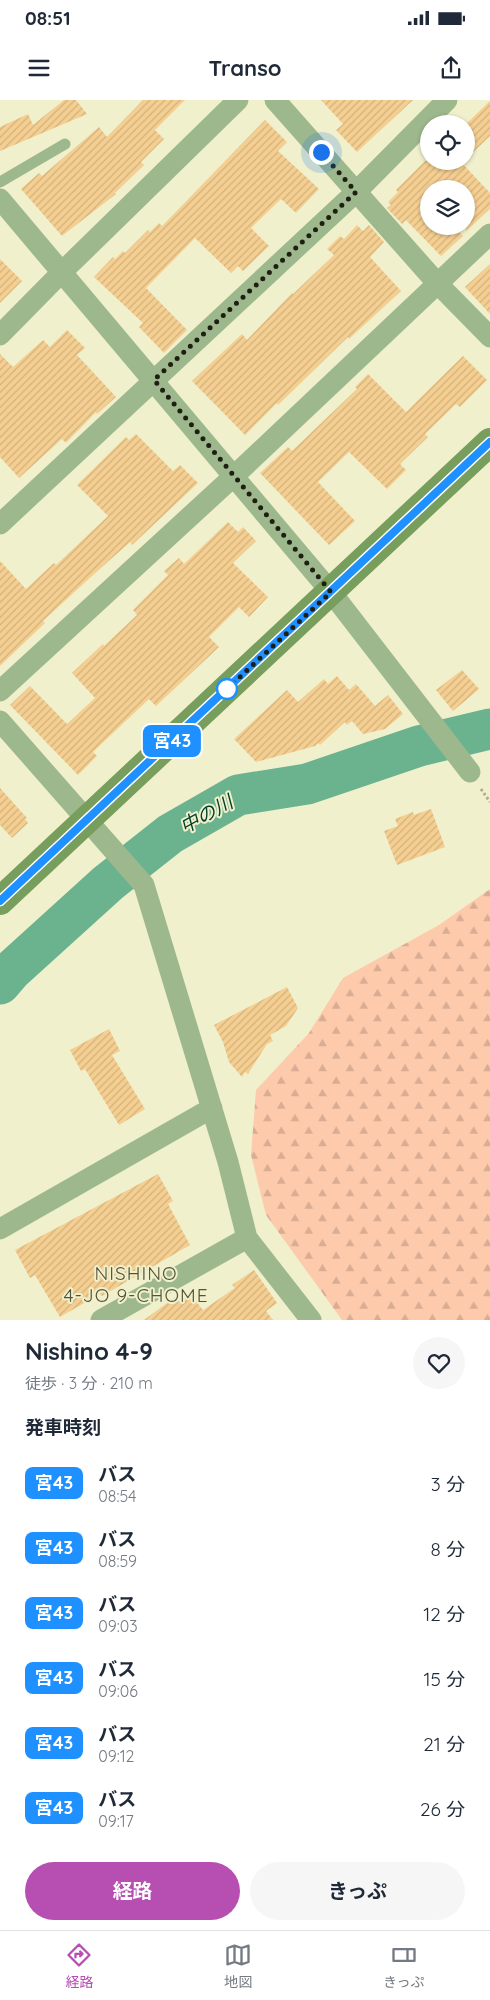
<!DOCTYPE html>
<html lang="ja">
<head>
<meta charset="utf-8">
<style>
	:root { --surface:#fff; --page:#f6f6f7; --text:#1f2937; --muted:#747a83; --line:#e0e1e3; --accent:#b74eb1 }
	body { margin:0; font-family:Quicksand,"Noto Sans JP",sans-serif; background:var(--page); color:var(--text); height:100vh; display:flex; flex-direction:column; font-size:19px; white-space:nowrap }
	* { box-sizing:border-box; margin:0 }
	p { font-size:16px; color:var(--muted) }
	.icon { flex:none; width:28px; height:28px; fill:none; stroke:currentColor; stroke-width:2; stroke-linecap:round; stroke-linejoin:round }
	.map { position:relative; height:1220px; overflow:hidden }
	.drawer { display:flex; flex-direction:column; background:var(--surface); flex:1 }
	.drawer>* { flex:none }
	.badge { padding:0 10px; border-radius:8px; font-size:18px; line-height:32px }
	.buttons { position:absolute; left:420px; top:15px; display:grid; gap:10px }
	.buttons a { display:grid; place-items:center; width:55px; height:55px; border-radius:50%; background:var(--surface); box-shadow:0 1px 4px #0004; font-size:25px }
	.you { position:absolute; width:25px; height:25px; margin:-12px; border:4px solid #fff; border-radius:50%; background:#1a73e8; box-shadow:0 0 0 8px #1a73e833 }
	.map>.badge { position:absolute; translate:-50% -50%; box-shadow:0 0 0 2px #fff }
	h2 { padding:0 25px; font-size:19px; line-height:45px }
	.round { display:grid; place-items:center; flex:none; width:52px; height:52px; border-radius:26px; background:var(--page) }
	.headline { display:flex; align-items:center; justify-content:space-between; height:85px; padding:0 25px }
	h1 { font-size:24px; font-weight:700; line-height:38px }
	.cta { display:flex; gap:10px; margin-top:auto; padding:10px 25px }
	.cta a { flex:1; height:58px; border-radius:30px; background:var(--accent); color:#fff; font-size:20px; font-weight:700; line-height:58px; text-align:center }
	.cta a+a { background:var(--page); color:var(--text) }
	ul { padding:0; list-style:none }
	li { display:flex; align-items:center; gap:15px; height:65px; padding:0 25px }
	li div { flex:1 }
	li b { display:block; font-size:19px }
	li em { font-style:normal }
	li .badge { min-width:55px; font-weight:700; text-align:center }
	.status { display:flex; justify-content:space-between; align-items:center; height:35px; padding:0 25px; background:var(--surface); direction:ltr }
	.status svg { height:14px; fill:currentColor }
	header { display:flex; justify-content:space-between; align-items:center; height:65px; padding:0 25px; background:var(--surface); font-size:22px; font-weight:700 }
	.tabs { display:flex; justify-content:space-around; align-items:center; height:70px; border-top:1px solid var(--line); background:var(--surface); font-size:14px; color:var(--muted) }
	.tabs a { display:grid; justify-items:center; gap:2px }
	.tabs .selected { color:var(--accent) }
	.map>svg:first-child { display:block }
	.forest { fill:url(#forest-firs) }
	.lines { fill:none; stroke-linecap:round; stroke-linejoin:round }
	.river { stroke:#6bb28f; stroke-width:41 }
	.building { fill:url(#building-hatch) }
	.path { stroke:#aeae92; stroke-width:3; stroke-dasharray:2.5 2.5; stroke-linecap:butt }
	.lane { stroke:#9eb88d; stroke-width:11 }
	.street { stroke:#9eb88d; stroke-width:21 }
	.secondary { stroke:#779e5d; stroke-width:28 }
	.line-casing { stroke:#fff; stroke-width:11 }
	.line { stroke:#1e90ff; stroke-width:8 }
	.walk { stroke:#1f1e12; stroke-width:5; stroke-dasharray:0 9 }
	.stop-dot { fill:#fff; stroke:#1e90ff; stroke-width:2.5 }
	.labels { text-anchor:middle; stroke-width:4; stroke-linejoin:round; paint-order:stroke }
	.water-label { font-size:19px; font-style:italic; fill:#024028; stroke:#f0f0cd }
	.neighbourhood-label { font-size:19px; letter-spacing:1px; fill:#545336; stroke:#f0f0cd }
</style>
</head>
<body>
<div class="status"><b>08:51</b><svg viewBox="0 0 49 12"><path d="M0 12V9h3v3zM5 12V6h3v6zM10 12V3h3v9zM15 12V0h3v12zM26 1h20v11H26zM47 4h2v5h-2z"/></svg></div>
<header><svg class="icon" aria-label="menu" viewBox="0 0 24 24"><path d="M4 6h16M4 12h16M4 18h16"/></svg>Transo<svg class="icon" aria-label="share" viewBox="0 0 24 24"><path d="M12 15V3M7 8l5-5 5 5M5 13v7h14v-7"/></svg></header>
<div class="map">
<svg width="490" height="1220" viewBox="0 0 490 1220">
	<defs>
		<pattern id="forest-firs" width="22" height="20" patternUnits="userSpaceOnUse" patternTransform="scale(1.25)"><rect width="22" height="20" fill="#fecaac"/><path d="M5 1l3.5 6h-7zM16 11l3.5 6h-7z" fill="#d9ad93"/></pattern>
		<pattern id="building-hatch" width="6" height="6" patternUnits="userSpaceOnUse" patternTransform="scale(1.25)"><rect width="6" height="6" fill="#f5cf91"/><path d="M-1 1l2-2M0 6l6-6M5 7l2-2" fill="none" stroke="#d2b17c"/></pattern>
	</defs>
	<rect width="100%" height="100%" fill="#f0f0cd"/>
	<path class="forest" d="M490,789V1220H342L266,1115L251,1055L256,990L309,933L343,878L439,825Z"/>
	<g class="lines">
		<path class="river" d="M0,884L12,870L108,783L170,734L238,695L307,684L419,646L490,629"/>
	</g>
	<path class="building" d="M64,0H76L87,14L0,51V27L28,14L33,25Z
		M143,0H185L155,30L164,39L141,62L144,65L115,93L116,94L62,136L21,89L39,73L42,76L99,27L107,37Z
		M321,0H413L357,52L336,30L343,24Z
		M490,1V36L466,59V24Z
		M265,20L287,42L278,51L319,89L296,113L281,99L251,128L269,146L243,171L238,166L231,173L195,138L146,188L187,230L164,253L139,227L143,223L94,177L113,157L115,159L123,151L125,153L148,130L150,132L159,123L162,126Z
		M425,61H460L490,93V109L466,131V89H429V126H454L463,136L441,156L406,120L402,124L387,108L391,105L388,102L398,92L396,90Z
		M357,125L363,131L369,125L384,142L370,157L401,191L349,239L348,237L278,305L277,303L245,335L192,281L242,234L247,240L292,193L293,194L334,155L327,149L340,136L344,139Z
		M0,159L22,181L0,203Z
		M490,164V214L465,187Z
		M67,230L85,248L77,255L116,297L97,314L96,312L66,343L62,339L19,378L0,357V254L13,267L43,240L50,247Z
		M463,256L487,280L460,307L456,304L425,334L428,337L400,364L406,370L387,389L349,352L318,382L355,421L329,445L260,373L288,347L292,351L357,289L355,287L368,274L406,312Z
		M136,334L173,371L180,365L198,383L132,445L130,442L93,475L43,521L45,523L0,566V461L26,489L54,463L56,465L106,418L108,416L77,385L126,337L129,340Z
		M228,422L238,432L243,427L256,441L233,463L268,497L249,517L239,507L209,537L219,547L156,606L149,599L93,652L97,656L78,675L10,605L30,586L67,624L95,598L72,573L103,544L104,546L137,515L133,510L168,475L164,471L179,458L184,464Z
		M462,570L479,589L453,611L436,590Z
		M337,576L349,590L356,584L375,606L388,595L403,614L385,629L363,634L352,621L347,625L345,622L320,645L318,643L315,646L256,662L234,639L287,590L298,602L324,579L328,584Z
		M0,688L27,718L25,719L28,723L12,738L0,725Z
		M431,709L445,747L397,765L384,731L398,726L395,719L413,712L414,715Z
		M287,887L298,908L286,926L270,935L273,941L267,944L248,974L245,972L242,977L229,962L223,942L214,925Z
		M109,929L120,951L112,955L145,1009L119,1025L85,969L81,971L70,950Z
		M158,1074L173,1101L168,1104L190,1145L102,1196L100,1194L60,1217L35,1175L30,1178L15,1150Z
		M254,1170L277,1203L266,1211L273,1220H144L175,1197L179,1202L190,1194L203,1210L235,1188L232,1185Z"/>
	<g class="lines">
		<path class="path" d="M481,689L490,702"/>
		<path class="lane" d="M0,82L65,44"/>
		<path class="street" d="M275,0L437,183L490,237
			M0,99L331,492L470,672
			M0,235L62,172L238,0
			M0,424L356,92L447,0
			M0,591L234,376L490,134
			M0,621L144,785L228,1062L247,1138L311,1220
			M0,1129L212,1008
			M101,1220L247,1138"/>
		<path class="secondary" d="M0,801L490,342"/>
	</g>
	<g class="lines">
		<g class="line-casing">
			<path id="line" d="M0,801L490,342"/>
		</g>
		<use href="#line" class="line"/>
		<path class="walk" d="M227,589L331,492L154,280L356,92L321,52"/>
	</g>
	<circle class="stop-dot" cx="227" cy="589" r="10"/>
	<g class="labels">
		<g class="water-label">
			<text transform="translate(206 714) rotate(-29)" y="7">中の川</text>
		</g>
		<g class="neighbourhood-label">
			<text x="136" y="1180">NISHINO<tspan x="136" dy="22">4-JO 9-CHOME</tspan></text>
		</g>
	</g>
</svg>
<div class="buttons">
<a><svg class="icon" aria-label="locate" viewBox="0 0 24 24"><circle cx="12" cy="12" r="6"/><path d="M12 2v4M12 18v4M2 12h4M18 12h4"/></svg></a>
<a><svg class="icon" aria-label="layers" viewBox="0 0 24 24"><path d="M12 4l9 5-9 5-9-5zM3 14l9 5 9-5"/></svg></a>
</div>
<div class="you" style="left:321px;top:52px"></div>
<b class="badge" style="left:172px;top:641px;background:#1e90ff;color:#fff">宮43</b>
</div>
<section class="drawer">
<div class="headline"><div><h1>Nishino 4-9</h1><p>徒歩 · 3 分 · 210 m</p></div><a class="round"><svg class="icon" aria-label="heart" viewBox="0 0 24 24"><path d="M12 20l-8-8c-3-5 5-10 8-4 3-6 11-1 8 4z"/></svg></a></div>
<h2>発車時刻</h2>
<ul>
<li><span class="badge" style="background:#1e90ff;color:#fff">宮43</span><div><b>バス</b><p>08:54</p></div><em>3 分</em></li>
<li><span class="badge" style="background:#1e90ff;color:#fff">宮43</span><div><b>バス</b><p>08:59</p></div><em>8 分</em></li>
<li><span class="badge" style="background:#1e90ff;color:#fff">宮43</span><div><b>バス</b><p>09:03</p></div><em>12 分</em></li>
<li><span class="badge" style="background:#1e90ff;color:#fff">宮43</span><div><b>バス</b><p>09:06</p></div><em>15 分</em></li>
<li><span class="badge" style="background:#1e90ff;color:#fff">宮43</span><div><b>バス</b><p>09:12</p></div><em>21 分</em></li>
<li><span class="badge" style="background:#1e90ff;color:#fff">宮43</span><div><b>バス</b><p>09:17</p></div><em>26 分</em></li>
</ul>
<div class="cta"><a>経路</a><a>きっぷ</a></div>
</section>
<nav class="tabs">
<a class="selected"><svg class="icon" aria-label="directions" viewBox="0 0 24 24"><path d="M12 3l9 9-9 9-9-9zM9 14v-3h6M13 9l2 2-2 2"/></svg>経路</a>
<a><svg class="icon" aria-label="map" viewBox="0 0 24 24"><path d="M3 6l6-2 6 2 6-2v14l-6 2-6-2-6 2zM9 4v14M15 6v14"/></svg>地図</a>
<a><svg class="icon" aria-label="tickets" viewBox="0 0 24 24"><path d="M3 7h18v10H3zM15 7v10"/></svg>きっぷ</a>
</nav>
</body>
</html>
